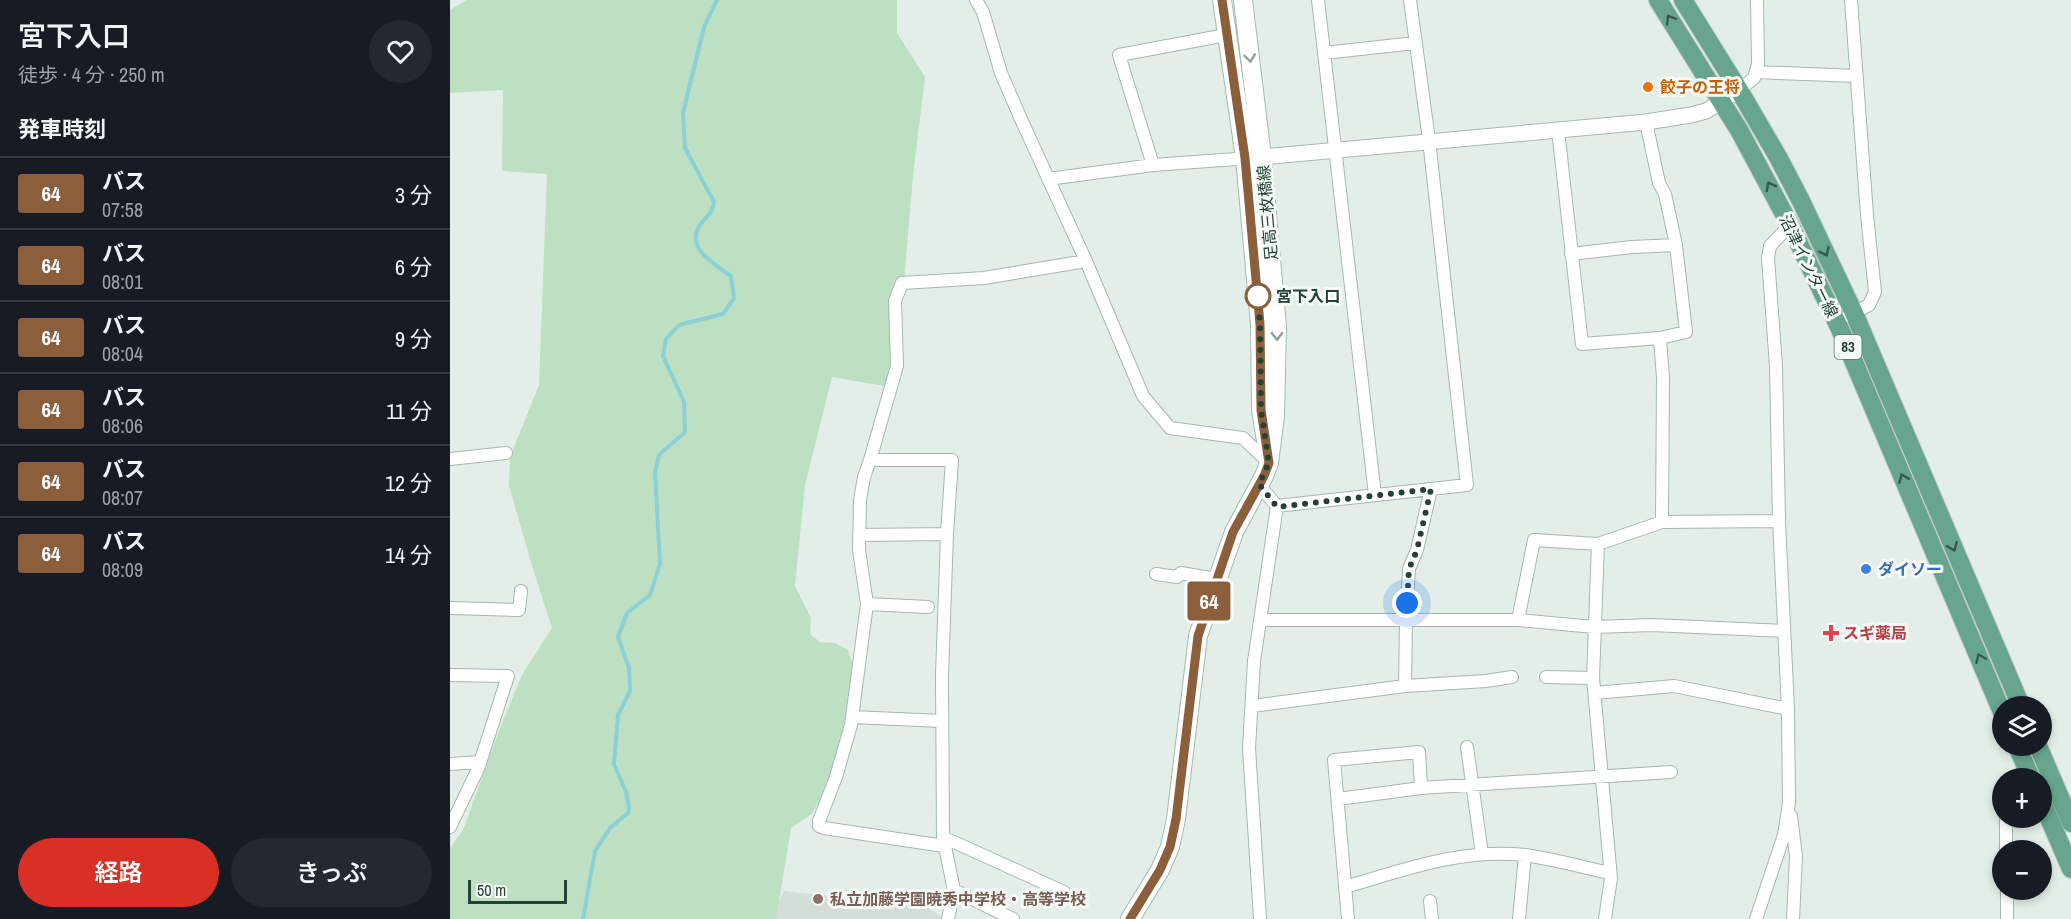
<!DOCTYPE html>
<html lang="ja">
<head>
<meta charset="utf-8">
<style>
	:root { --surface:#171b24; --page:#242831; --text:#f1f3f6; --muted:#9ea1a6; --line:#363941; --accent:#d93025 }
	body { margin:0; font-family:"Archivo Narrow","Noto Sans JP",sans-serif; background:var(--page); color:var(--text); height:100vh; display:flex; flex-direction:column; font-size:22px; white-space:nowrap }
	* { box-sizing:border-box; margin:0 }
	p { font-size:20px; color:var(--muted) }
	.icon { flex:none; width:33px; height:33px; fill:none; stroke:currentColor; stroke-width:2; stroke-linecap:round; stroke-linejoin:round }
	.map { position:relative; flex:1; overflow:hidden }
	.side { display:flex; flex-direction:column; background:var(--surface); width:450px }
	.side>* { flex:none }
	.badge { padding:0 12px; border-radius:4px; font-size:21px; line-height:39px }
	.tools { position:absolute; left:1542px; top:696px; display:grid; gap:12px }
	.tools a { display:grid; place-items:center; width:60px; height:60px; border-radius:50%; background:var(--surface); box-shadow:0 3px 9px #0003; font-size:30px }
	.scale { position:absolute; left:18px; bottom:15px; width:99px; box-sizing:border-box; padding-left:6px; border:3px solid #234136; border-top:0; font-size:16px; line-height:21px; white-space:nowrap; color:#234136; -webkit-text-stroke:4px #f5faf7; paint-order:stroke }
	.you { position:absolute; width:30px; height:30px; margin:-15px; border:4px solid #fff; border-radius:50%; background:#1a73e8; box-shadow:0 0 0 9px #1a73e833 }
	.map>.badge { position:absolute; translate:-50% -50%; box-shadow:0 0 0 3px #fff }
	h2 { padding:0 18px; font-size:22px; line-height:54px }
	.round { display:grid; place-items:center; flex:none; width:63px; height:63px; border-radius:32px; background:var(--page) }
	.headline { display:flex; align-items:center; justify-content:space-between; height:102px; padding:0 18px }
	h1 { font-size:28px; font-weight:600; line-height:45px }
	.button { display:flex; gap:12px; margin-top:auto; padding:12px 18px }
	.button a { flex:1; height:69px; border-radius:36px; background:var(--accent); color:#fff; font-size:24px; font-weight:600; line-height:69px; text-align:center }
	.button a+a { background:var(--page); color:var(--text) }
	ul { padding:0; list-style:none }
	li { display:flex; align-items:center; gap:18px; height:72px; padding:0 18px; border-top:2px solid var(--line) }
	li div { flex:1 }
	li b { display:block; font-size:22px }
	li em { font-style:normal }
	li .badge { min-width:66px; font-weight:700; text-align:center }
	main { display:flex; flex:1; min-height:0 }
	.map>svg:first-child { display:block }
	.built { fill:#d2ded7 }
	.green { fill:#bde0c3 }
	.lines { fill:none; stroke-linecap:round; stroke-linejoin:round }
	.stream { stroke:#8bd0d4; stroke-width:4 }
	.minor-casing { stroke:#a6b7b0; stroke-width:14 }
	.tertiary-casing { stroke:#a6b7b0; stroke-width:17 }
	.secondary-casing { stroke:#a2baaf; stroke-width:20 }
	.primary-casing { stroke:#c1cac7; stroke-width:20 }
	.minor { stroke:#fff; stroke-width:12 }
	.tertiary { stroke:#fff; stroke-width:15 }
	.secondary { stroke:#fff; stroke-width:18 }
	.primary { stroke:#67a58f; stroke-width:18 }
	.oneway { stroke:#345a4c }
	.oneway2 { stroke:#91a09a }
	.line-casing { stroke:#fff; stroke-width:14 }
	.line { stroke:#8b5e3c; stroke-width:9 }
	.walk { stroke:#234136; stroke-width:6; stroke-dasharray:0 10.8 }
	.food-dot { fill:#e8710a; stroke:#f5faf7; stroke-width:2 }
	.stop-dot { fill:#fff; stroke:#8b5e3c; stroke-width:3 }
	.shop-dot { fill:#3f7fe0; stroke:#f5faf7; stroke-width:2 }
	.health-dot { fill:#e0444e; stroke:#f5faf7; stroke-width:2 }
	.education-dot { fill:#8d6e63; stroke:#f5faf7; stroke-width:2 }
	.labels { text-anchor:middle; stroke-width:6; stroke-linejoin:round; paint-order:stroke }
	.shield { fill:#f5faf7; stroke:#627870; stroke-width:1.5 }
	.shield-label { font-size:15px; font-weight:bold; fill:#234136 }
	.food-label { font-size:16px; font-weight:bold; fill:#c56008; stroke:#f5faf7; text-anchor:start }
	.street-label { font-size:16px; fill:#234136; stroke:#f5faf7 }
	.stop-label { font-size:16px; font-weight:bold; fill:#234136; stroke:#f5faf7; text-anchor:start }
	.shop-label { font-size:16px; font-weight:bold; fill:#366cbe; stroke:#f5faf7; text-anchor:start }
	.health-label { font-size:16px; font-weight:bold; fill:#be3a42; stroke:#f5faf7; text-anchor:start }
	.education-label { font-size:16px; font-weight:bold; fill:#785e54; stroke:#f5faf7; text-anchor:start }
</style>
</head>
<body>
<main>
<section class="side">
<div class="headline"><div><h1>宮下入口</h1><p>徒歩 · 4 分 · 250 m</p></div><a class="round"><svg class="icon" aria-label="heart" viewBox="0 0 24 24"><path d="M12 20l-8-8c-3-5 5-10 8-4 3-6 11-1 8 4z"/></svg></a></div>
<h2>発車時刻</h2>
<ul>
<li><span class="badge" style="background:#8b5e3c;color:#fff">64</span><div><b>バス</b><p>07:58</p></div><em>3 分</em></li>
<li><span class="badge" style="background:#8b5e3c;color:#fff">64</span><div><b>バス</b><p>08:01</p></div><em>6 分</em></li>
<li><span class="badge" style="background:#8b5e3c;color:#fff">64</span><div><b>バス</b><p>08:04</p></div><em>9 分</em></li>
<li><span class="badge" style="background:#8b5e3c;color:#fff">64</span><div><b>バス</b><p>08:06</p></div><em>11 分</em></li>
<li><span class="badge" style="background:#8b5e3c;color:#fff">64</span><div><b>バス</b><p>08:07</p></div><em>12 分</em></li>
<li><span class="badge" style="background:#8b5e3c;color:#fff">64</span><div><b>バス</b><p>08:09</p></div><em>14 分</em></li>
</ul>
<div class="button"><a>経路</a><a>きっぷ</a></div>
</section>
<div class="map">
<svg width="1621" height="919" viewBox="0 0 1621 919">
	<rect width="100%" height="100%" fill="#e4eee9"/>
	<path class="built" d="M334,891L478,907L491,917V919H326V907Z"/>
	<path class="green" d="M17,0H447V33L475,77L463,176L454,281L440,387L382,377L355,485L345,586L361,618L360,634L370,642L385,643L398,650L402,662L401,689L384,772L362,814L341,828L326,919H0V848L13,830L50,728L73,673L102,628L83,569L59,486L60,457L89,385L97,174L52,171L53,90L0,93V10Z"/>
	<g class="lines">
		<path class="stream" d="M133,919L145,851L160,828L178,813L179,807L176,792L164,764L168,715L180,691L179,668L168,637L177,613L200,595L210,564L205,472L209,455L235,432L234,402L213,356L216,339L229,325L273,314L284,298L281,276C266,265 234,248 250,225C257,215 262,215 264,202L235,148L233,113L254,27L267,0"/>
		<g class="minor-casing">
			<path id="minor" d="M526,0L533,12L551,73L570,117L636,261L693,396L720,428L793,438L819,463
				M868,0L925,495
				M874,53L965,43
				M1306,72L1407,76
				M1289,90L1304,78L1308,64L1307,0
				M1108,130L1132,344L1210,338L1236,332L1226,245L1215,194L1209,183L1196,122
				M703,165L669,55L776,35
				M598,179L703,165L800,158
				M1121,254L1182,247L1226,245
				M1398,316L1419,305L1425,292L1417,215L1401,0
				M1210,338L1213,378L1212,522
				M0,459L56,453
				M420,460L414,477L410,500L409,550L417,604L401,725L386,777L369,821V826L374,828L494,846
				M809,485L827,506L804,661L799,748L810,919
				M827,506L1017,485L979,140L960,0
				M409,535L497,534
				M1148,544L1143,678L1161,878L1155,919
				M706,574L727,577L731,573L766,579
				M417,604L478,607
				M0,608L69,610L71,591
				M810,620H1068L1144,627L1202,625L1334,631
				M1068,620L1084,540L1148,544L1212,522L1329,521
				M0,675L58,676L28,769L0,827
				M1096,677L1143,678
				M955,686L956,620L959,569L967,550L981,489
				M1145,693L1224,686L1338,709
				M802,706L955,686L1036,681L1062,677
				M402,717L492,721
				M1017,747L1032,854
				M0,764L30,762
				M888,799L971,788L1221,772
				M1341,816L1346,856L1343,919
				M1556,818V850
				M493,837L614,892
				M895,887C954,870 1012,848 1075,855C1103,859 1132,867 1160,873
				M504,890L563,919
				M1557,890V919
				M980,901L982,919
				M498,919L504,890L493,837L492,675L497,534L502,460H420L447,366L445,301L452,283L534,278L636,261
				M898,919L884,760L969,752L971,788
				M1069,919L1075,855
				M1306,919L1334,835L1339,803L1338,709L1329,521L1326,366L1318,258L1320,246L1340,225"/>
		</g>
		<g class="tertiary-casing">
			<path id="tertiary" d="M812,157L1196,122L1241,115L1256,111L1289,90"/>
		</g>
		<g class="secondary-casing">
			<path id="secondary" d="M772,0L795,158L810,324L811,410L816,441
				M680,919L710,870L720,847L726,819L748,636L784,532L814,476L819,463L825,416L827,327L812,157L793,0"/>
		</g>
		<g class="primary-casing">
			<path id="primary" d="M1208,0L1289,130L1340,225L1390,329L1552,712
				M1233,0L1289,90L1328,157L1351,201L1404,313L1571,706
				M1567,746L1581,778
				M1588,746L1621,823
				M1592,802L1621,869"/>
		</g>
		<use href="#minor" class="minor"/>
		<use href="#tertiary" class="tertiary"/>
		<use href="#secondary" class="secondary"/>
		<use href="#primary" class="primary"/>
	</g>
	<defs><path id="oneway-chevron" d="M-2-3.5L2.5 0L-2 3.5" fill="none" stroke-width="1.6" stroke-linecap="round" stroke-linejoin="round" transform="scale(1.5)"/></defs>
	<g class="oneway">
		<use href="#oneway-chevron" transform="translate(1220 19) rotate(-122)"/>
		<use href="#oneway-chevron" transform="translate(1320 186) rotate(-118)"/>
		<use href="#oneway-chevron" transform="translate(1375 252) rotate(65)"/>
		<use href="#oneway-chevron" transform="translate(1453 478) rotate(-113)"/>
		<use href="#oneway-chevron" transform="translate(1503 547) rotate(67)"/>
		<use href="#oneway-chevron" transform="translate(1530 658) rotate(-113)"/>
	</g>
	<g class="oneway2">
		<use href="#oneway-chevron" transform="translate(800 58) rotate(83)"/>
		<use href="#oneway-chevron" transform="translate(827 336) rotate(89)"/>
	</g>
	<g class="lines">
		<g class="line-casing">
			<path id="line" d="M680,919L710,870L720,847L726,819L748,636L783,532L814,476L819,463L811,410L810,324L795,158L772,0"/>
		</g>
		<use href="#line" class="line"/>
		<path class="walk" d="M808,296L810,324L811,410L819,463L809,484L827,507L981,489L967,550L959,569L957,603"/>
	</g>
	<circle class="food-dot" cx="1198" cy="87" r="6"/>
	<circle class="stop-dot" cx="808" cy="296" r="12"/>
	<circle class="shop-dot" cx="1416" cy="569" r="6"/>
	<path class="health-dot" d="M1378 624h6v6h6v6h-6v6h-6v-6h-6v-6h6z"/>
	<circle class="education-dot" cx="368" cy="899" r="6"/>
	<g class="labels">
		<rect class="shield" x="1384.5" y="335" width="27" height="24" rx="4.5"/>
		<g class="shield-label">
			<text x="1398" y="352">83</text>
		</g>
		<g class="food-label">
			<text x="1210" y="93">餃子の王将</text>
		</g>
		<g class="street-label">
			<text transform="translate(817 213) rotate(-95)" y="6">足高三枚橋線</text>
			<text transform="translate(1359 266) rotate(64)" y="6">沼津インター線</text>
		</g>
		<g class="stop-label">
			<text x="826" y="302">宮下入口</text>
		</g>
		<g class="shop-label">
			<text x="1428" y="575">ダイソー</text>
		</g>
		<g class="health-label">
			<text x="1393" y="639">スギ薬局</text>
		</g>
		<g class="education-label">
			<text x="380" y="905">私立加藤学園暁秀中学校・高等学校</text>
		</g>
	</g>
</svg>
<div class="tools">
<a><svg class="icon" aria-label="layers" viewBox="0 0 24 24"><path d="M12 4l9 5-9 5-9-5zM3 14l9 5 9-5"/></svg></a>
<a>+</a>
<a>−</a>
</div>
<div class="scale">50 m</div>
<div class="you" style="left:957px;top:603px"></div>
<b class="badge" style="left:759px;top:601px;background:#8b5e3c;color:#fff">64</b>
</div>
</main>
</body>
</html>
